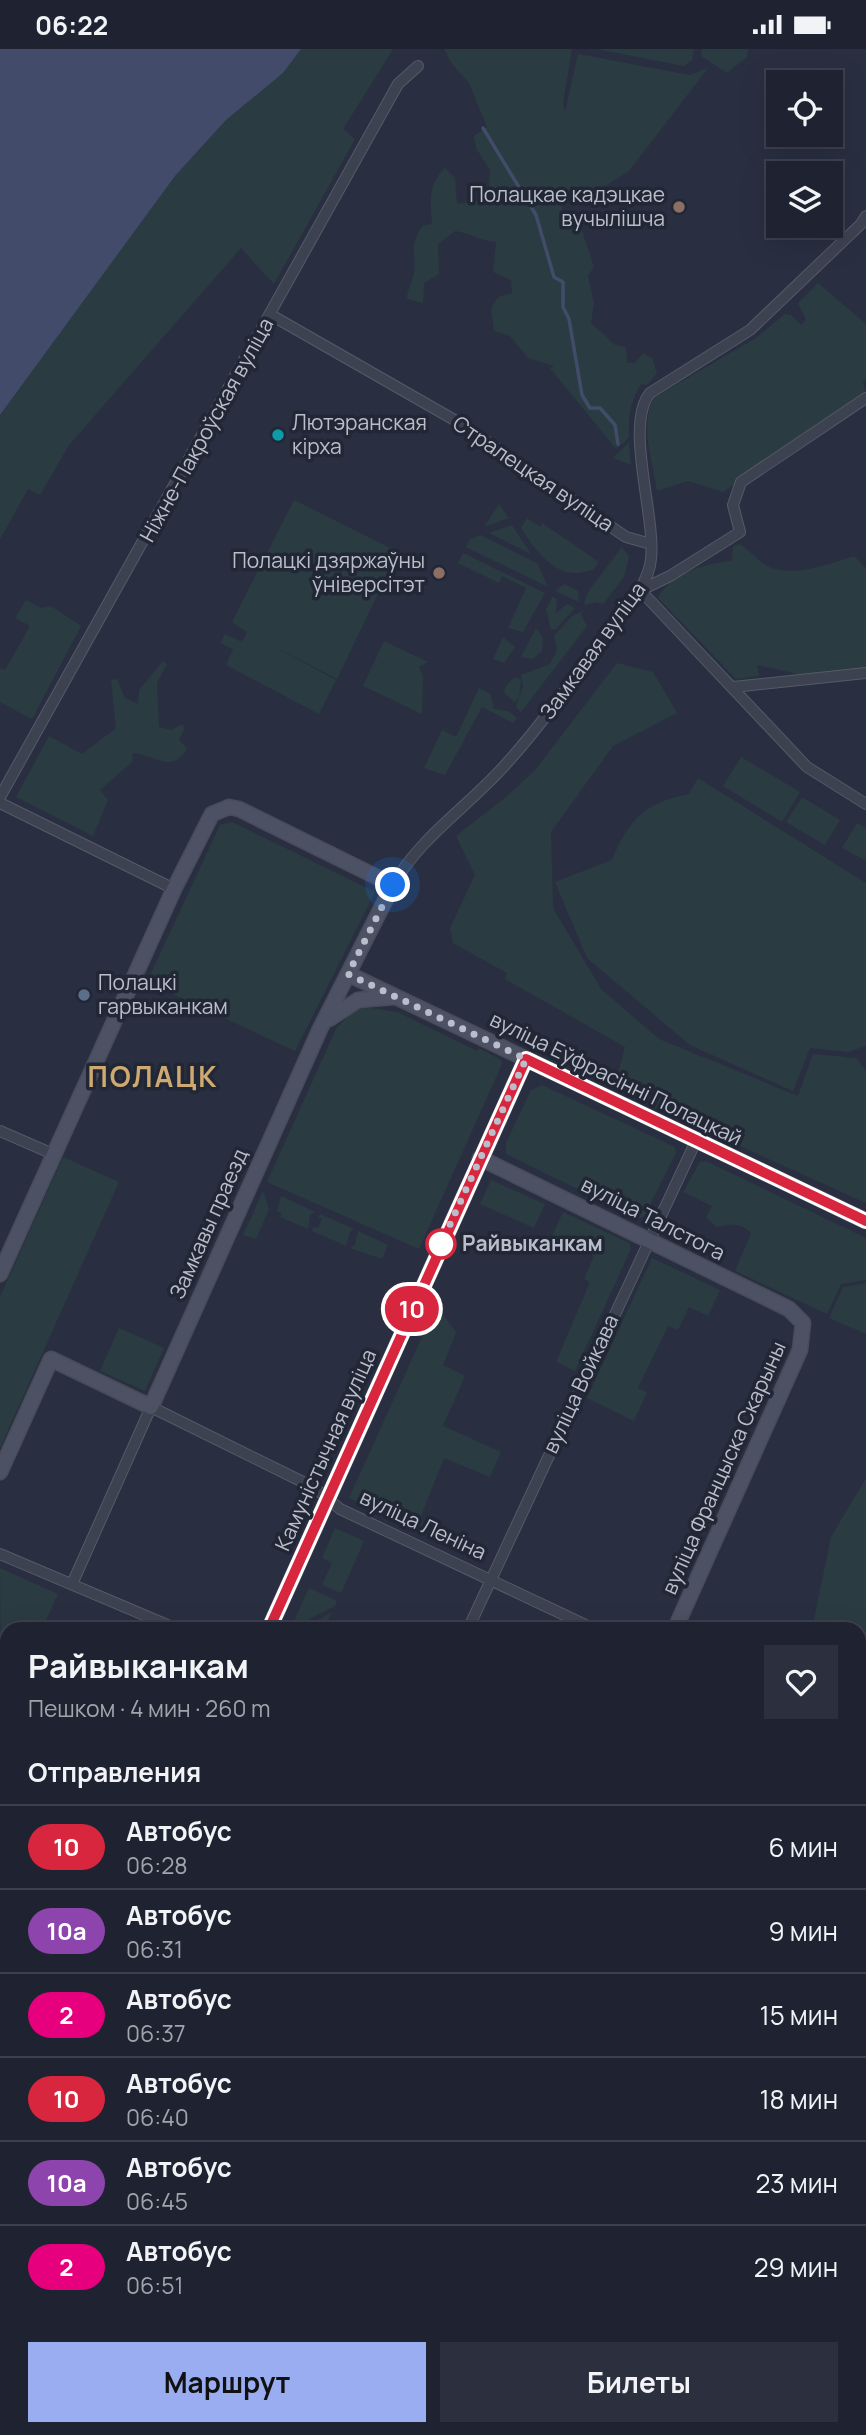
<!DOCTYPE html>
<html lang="ru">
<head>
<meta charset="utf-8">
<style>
	:root { --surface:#1f2331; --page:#2c2f3d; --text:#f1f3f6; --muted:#a1a4ab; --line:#3c404d; --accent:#9aadf0 }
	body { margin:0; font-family:Manrope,sans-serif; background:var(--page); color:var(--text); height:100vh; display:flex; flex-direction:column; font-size:26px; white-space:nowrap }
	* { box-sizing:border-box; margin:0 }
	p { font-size:23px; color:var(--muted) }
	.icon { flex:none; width:38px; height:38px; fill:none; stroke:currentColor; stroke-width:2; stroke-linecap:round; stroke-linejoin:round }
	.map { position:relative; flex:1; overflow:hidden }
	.panel { position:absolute; left:0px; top:1573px; width:866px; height:814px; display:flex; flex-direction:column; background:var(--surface); border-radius:21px 21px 0 0; box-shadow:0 7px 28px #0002,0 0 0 2px var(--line) }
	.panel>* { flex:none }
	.badge { padding:0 14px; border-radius:23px; font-size:24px; line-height:46px }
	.tools { position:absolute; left:766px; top:21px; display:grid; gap:14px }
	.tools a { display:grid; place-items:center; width:77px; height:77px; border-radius:0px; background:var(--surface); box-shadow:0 7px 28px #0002,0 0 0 2px var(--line); font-size:35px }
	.you { position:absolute; width:35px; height:35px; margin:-18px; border:5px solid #fff; border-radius:50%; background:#1a73e8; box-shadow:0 0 0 10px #1a73e833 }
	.map>.badge { position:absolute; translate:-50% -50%; box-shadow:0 0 0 4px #fff }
	h2 { padding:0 28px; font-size:26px; line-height:63px }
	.round { display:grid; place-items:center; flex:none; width:74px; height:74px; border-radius:0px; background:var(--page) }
	.headline { display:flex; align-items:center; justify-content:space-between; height:119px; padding:0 28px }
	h1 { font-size:33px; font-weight:700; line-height:52px }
	.primary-button { display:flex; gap:14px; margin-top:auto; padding:14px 28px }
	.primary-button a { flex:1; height:80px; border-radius:0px; background:var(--accent); color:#111; font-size:28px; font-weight:700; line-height:80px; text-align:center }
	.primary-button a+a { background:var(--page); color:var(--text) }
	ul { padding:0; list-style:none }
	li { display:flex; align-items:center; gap:21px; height:84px; padding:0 28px; border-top:2px solid var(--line) }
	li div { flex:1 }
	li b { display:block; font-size:26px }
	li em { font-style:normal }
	li .badge { min-width:77px; font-weight:700; text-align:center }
	.status { display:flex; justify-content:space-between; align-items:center; height:49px; padding:0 35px; background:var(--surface); direction:ltr }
	.status svg { height:19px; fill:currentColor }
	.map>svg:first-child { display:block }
	.green { fill:#2b3b42 }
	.water { fill:#424c6a }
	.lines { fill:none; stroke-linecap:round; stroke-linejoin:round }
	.stream { stroke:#424c6a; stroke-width:3.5 }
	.street-casing { stroke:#555a68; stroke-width:12 }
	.secondary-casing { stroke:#474b5a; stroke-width:17 }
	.street { stroke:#3d4251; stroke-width:10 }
	.secondary { stroke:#4c5163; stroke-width:14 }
	.line-casing { stroke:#fff; stroke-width:16 }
	.line { stroke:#d7263d; stroke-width:10 }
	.walk { stroke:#babecb; stroke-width:7; stroke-dasharray:0 12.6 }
	.education-dot { fill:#8d6e63; stroke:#222736; stroke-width:2.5 }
	.culture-dot { fill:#0f9aa8; stroke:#222736; stroke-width:2.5 }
	.service-dot { fill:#5c6f8a; stroke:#222736; stroke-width:2.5 }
	.stop-dot { fill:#fff; stroke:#d7263d; stroke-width:3.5 }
	.labels { text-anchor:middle; stroke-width:7; stroke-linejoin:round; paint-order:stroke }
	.poi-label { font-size:21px; fill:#babecb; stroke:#222736; text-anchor:end }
	.street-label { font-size:21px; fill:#babecb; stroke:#222736 }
	.stop-label { font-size:21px; font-weight:bold; fill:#babecb; stroke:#222736; text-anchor:start }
	.district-label { font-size:28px; font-weight:bold; letter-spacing:2px; fill:#cea972; stroke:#222736 }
</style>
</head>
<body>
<div class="status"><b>06:22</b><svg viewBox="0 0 49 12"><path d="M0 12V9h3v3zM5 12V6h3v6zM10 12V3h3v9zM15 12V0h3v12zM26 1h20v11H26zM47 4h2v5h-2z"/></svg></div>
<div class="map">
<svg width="866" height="2386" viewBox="0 0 866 2386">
	<rect width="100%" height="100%" fill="#292f41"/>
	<path class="green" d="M301,0H393L343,80L355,90L274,235L241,199L69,396L40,446L28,440L0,490V366L175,127L226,71L283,24Z
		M444,0H572L563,55L565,62L578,5L690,26L708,19L629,122L578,154L574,148L562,152V165L571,168L576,164L594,218L588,227L594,254L591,274L615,296L626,298L627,314H635L643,304L652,309L657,324L647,336L641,335C630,353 628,368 629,389L616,400L550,319L554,317L528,309L510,287L494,282L491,260L498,248L512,244L511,231L493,223L496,193C482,192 469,184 455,182L438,195L439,225L424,234L423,254L407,250C407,240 411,237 413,228C419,204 406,206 422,177L432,175C430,152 428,135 445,119L455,129L457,155L479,152L488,156L490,121L476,99L474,87L487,78L469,34L452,15Z
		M596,0H694L692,11L684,17Z
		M702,0H748L747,8L727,24L701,7Z
		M818,234L866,275V330L863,333L866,345L723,443L688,432L657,442C653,415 638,372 655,348L756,289L785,265L791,266L801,276L806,271L798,254Z
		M629,393L631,416L613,409Z
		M294,451L398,503L337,630L263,592L336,631L319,665L226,616L233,600L220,594L225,585L242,593L247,583L232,573Z
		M499,455L509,469L484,478Z
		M527,469L540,478L542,474L599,513L594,520C559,535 538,505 521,479Z
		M512,476L531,505L489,484Z
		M481,486L537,514L548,538L466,498L470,490Z
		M739,495C749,500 756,510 765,516C792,530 828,515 854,507L866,519V619L802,626L757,616L759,627L736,630L658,549C671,524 706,514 732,512L733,498Z
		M622,498L629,508L624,528L603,555L597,553L584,556L588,543Z
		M463,504L545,544L523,583L508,579L526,539L502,527L499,534L458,514Z
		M564,535L578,542L579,553L555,542Z
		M552,548L557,550L556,564L567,555L575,559L556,580L551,581L546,560Z
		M26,551L41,559L51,557L81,577L32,670L0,653V619L5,621L30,577L15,569Z
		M583,562L581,566L587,577L521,663L516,658L523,637L521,626L550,615L557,601L554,587L572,567Z
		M536,579L543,589L542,602L533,610L521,608Z
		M503,588L515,598L504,614L493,610Z
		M384,592L428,613L419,618L423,627L422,665L363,637Z
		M163,612L167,615L157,634L159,678L171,681L182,675L185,678L179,691L187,700C172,725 155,706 133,704L132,713L100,741L108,751L93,787L16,748L49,687L82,705L116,679L111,631L117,630L125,649L138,655L139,641Z
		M617,614L653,623L677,664L613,697L551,783L553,859L601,940L659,990L798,1047L813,1005L856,1009L866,1022V1154L614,1040L625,998L505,930L507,924L453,894L450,879L475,826L456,787L506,748L536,720Z
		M515,628L521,631L519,649L514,653L504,643L506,637Z
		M479,639L490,645L494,660L508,662L517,669L513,674L482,658L445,726L424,719L442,681L456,688Z
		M741,708L800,743L782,773L723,737Z
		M698,729L866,834V997L848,1003L810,999L793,1042L690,996L587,909L555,833L612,811C628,772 645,753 689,745Z
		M802,748L840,771L825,796L786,773Z
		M232,773L375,843L295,1002L147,933L220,776Z
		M857,774L866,779V812L842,799Z
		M365,958L397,963L477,1002L479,999L501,1011L502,1015L419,1200L267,1133L336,980L354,961Z
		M542,1036L675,1098L676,1104L644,1168L637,1169L506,1105V1094L531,1041Z
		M63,1108L119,1133L0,1399V1248Z
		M706,1112L866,1189V1231L841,1235L827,1265L735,1222L751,1184C741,1173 731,1175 716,1178L706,1168L712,1157L683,1143L700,1113Z
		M491,1131L545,1155L534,1179L480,1155Z
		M263,1142L269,1160L256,1190L243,1186Z
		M281,1147L315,1163L310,1166L308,1180L280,1168L282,1164L277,1162Z
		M563,1163L629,1194L631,1200L575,1322L556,1313L590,1233L584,1230L594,1207L552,1187Z
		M320,1165L354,1180L350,1183L346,1197L312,1182L313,1178L318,1179L322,1170L318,1168Z
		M358,1182L388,1196L382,1210L350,1199L355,1196Z
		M652,1209L720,1241L708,1267L689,1258L678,1281L668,1277L638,1339L647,1343L634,1372L587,1349Z
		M866,1234V1285L829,1269L843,1238Z
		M436,1257L456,1283L443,1316L465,1327L443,1377L501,1403L490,1428L444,1409L421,1467L425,1478L419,1482L349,1449Z
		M119,1279L164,1299L145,1342L100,1322Z
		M866,1429V1866L859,1863V1580H812L831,1488Z
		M335,1479L364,1492L341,1544L322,1536L332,1514L322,1509Z
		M0,1519L58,1545L42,1580H7V1749L2,1762Z
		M309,1539L337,1552L335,1557L290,1580Z
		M332,1563L324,1580H302Z
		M0,1891L7,1894V1916L0,1931Z"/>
	<path class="water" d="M0,0H301L283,24L226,71L175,127L0,366Z"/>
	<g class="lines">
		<path class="stream" d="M483,79L536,166L554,228L563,233V258L569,270L582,346L590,359H600L615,376L618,395"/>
		<g class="street-casing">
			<path id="street" d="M271,266L458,373L626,488L651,495
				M640,541L807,718L866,755
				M641,541L670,527L740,483L733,456L741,433L866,349
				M733,638L866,624
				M0,748L398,35L418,17
				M0,754L174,840
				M393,836C421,787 469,757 506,715C555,661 595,598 640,541C645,531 650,522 651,510C656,467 624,376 650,344L750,281L861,175L866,167
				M0,1082L53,1105
				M0,1505L177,1580
				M72,1535L151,1358L315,1439L340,1460L594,1580
				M468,1580L696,1092
				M859,2045L866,2027
				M859,2175L866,2178"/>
		</g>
		<g class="secondary-casing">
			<path id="secondary" d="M348,925L866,1172
				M329,970L358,951L393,948
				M480,1109L789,1260L803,1274L800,1301L675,1580
				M0,1225L174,840L212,765L229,758L239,760L393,836L320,980L151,1358L51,1310L0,1423
				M269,1580L526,1010
				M0,1789L7,1792
				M0,2192L7,2176
				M0,2279L7,2282
				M227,2380L240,2386
				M314,2386L317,2380"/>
		</g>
		<use href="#street" class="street"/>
		<use href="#secondary" class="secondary"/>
	</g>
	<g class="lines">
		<g class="line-casing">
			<path id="line" d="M269,1580L526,1010L866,1172"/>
		</g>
		<use href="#line" class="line"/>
		<path class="walk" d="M393,836L348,925L526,1010L441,1195"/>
	</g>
	<g class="education-dot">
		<circle cx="679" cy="158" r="7"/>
		<circle cx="439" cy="524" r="7"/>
	</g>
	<circle class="culture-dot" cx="278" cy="386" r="7"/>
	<circle class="service-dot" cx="84" cy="946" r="7"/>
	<circle class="stop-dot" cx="441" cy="1195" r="14"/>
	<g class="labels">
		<g class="poi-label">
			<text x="665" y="153">Полацкае кадэцкае<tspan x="665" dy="24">вучылішча</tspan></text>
			<text x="292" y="381" text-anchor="start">Лютэранская<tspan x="292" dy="24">кірха</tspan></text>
			<text x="425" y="519">Полацкі дзяржаўны<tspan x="425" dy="24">ўніверсітэт</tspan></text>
			<text x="98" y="941" text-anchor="start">Полацкі<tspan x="98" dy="24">гарвыканкам</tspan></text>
		</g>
		<g class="street-label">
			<text transform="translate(207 381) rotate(-61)" y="7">Ніжне-Пакроўская вуліца</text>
			<text transform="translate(533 425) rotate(34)" y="7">Стралецкая вуліца</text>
			<text transform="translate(593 602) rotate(-54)" y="7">Замкавая вуліца</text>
			<text transform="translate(616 1030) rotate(26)" y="7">вуліца Еўфрасінні Полацкай</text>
			<text transform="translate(653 1170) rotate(27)" y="7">вуліца Талстога</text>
			<text transform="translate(209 1175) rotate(-66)" y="7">Замкавы праезд</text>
			<text transform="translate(581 1335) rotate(-65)" y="7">вуліца Войкава</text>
			<text transform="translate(326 1401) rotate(-66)" y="7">Камуністычная вуліца</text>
			<text transform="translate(724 1419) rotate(-66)" y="7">вуліца Францыска Скарыны</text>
			<text transform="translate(423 1476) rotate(25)" y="7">вуліца Леніна</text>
		</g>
		<g class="stop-label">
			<text x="462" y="1202">Райвыканкам</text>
		</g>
		<g class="district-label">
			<text x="153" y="1038">ПОЛАЦК</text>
		</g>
	</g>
</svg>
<div class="tools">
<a><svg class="icon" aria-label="locate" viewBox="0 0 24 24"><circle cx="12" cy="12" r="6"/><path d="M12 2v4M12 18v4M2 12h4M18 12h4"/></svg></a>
<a><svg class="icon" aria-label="layers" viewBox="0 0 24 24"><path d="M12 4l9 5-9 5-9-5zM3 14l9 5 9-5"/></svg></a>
</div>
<div class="you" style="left:393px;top:836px"></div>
<b class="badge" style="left:412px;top:1260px;background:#d7263d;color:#fff">10</b>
<section class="panel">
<div class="headline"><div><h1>Райвыканкам</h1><p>Пешком · 4 мин · 260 m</p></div><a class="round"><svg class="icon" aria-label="heart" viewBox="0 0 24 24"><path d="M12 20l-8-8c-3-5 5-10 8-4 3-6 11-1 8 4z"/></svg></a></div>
<h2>Отправления</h2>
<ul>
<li><span class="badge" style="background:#d7263d;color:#fff">10</span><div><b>Автобус</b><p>06:28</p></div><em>6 мин</em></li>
<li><span class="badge" style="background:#8e44ad;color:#fff">10а</span><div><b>Автобус</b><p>06:31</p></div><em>9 мин</em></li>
<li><span class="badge" style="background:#e6007e;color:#fff">2</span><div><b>Автобус</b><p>06:37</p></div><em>15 мин</em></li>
<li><span class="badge" style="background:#d7263d;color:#fff">10</span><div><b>Автобус</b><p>06:40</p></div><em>18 мин</em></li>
<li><span class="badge" style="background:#8e44ad;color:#fff">10а</span><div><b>Автобус</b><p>06:45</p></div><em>23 мин</em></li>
<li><span class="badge" style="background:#e6007e;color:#fff">2</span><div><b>Автобус</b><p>06:51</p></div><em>29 мин</em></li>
</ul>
<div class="primary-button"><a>Маршрут</a><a>Билеты</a></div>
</section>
</div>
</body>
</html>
